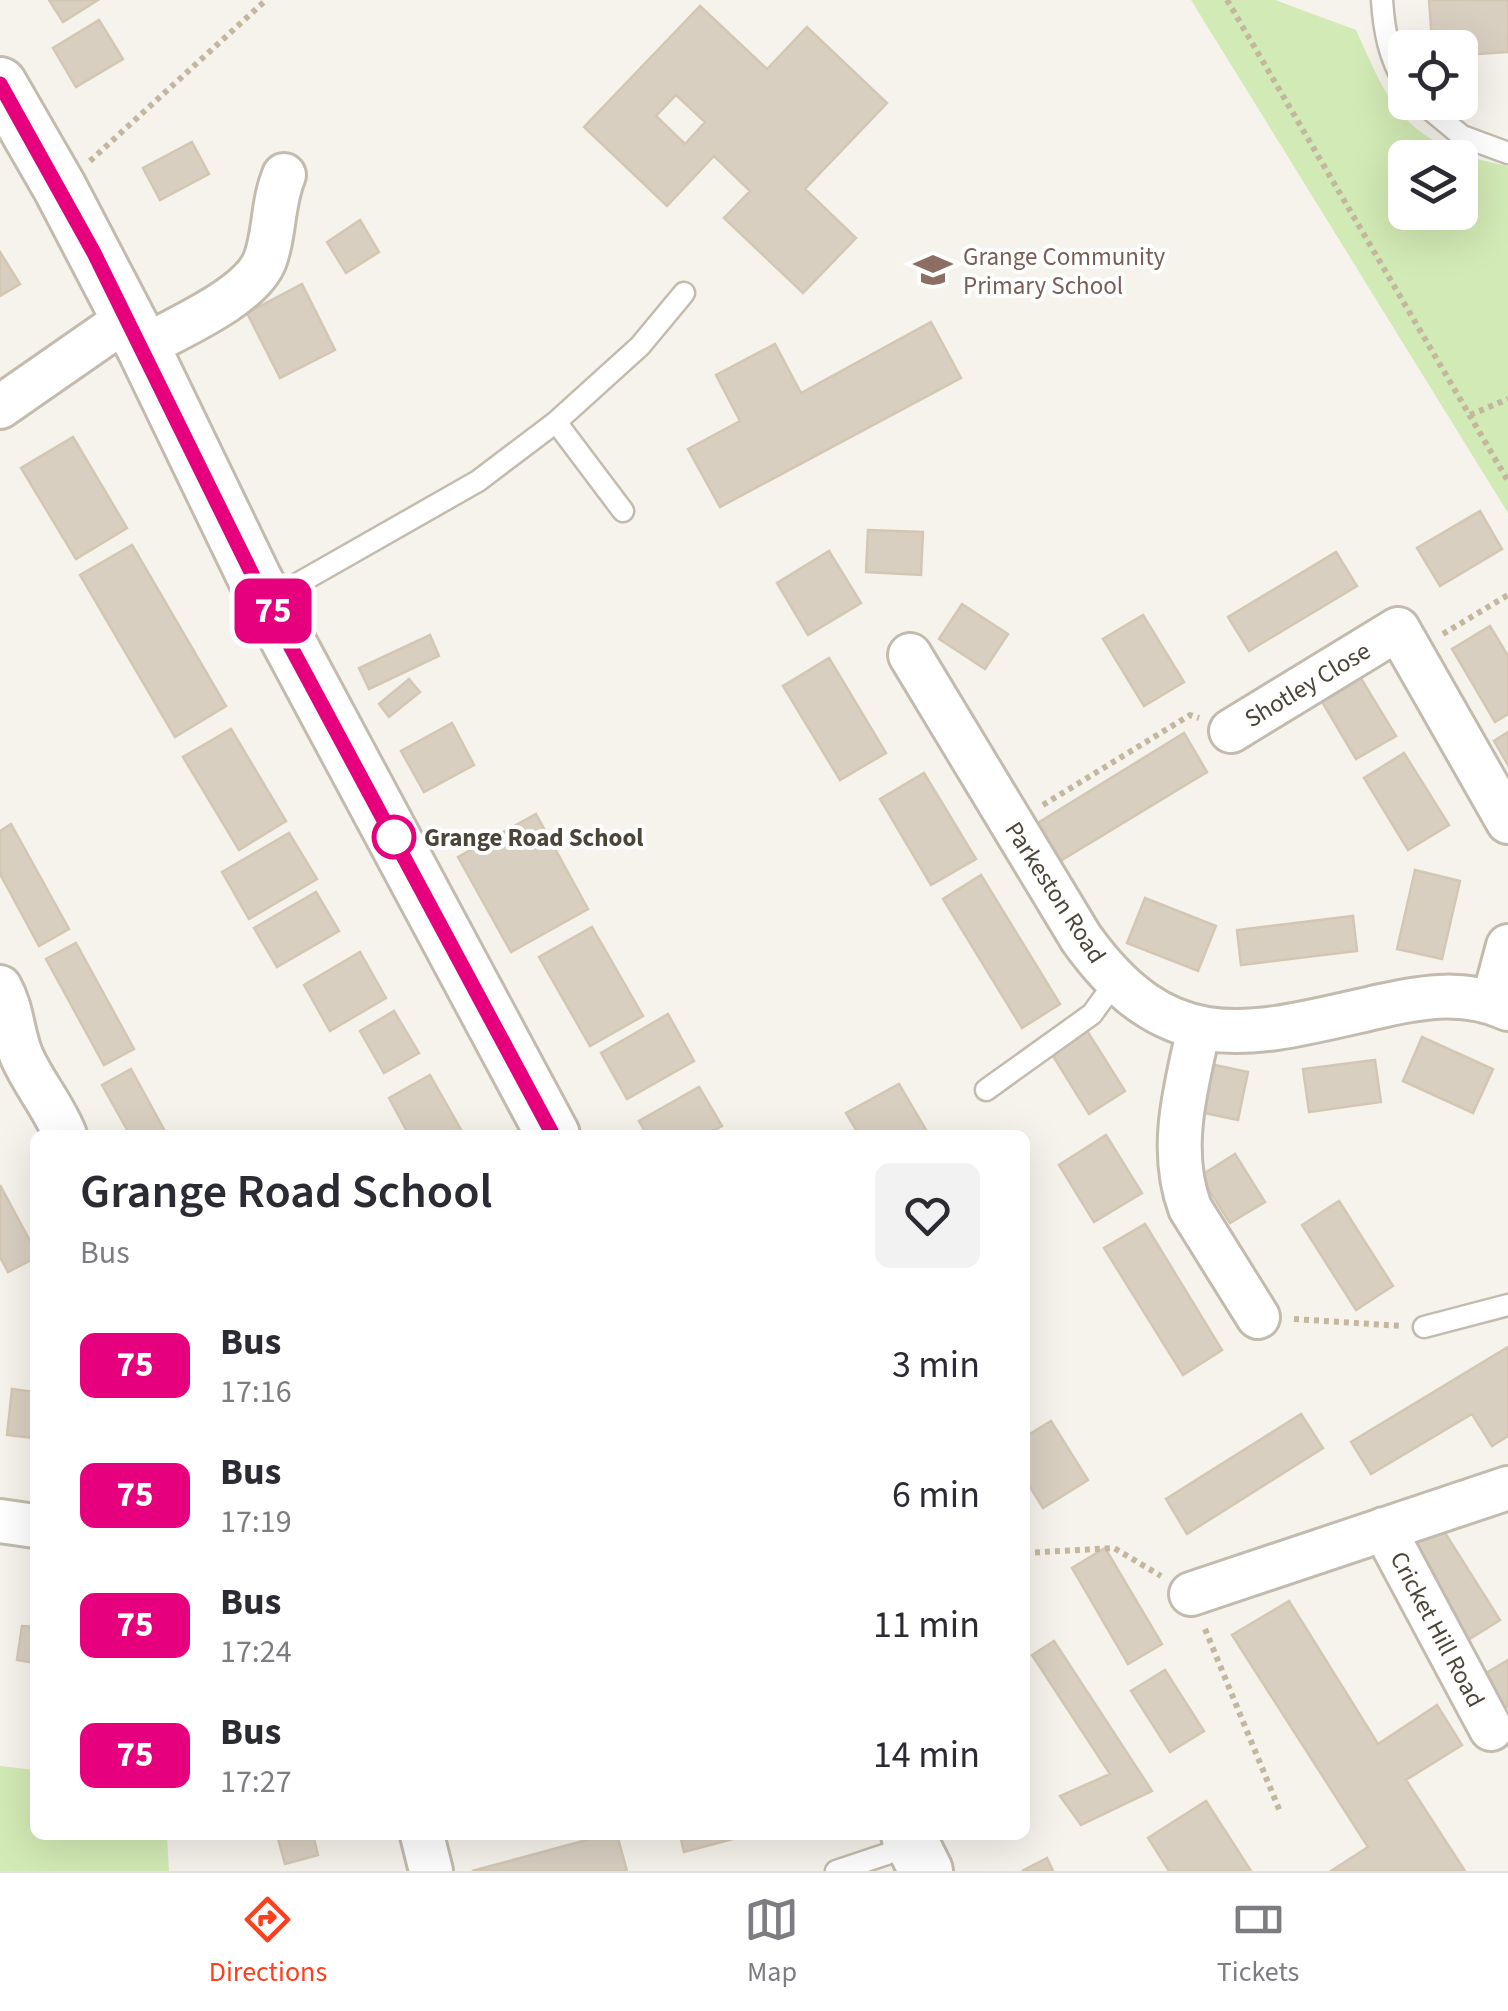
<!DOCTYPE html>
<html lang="en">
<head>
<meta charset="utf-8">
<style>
	:root { --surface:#fff; --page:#f2f2f3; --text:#2b2b33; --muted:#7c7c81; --line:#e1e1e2; --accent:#fc3f1d }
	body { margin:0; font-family:"Source Sans 3",sans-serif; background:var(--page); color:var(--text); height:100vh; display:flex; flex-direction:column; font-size:38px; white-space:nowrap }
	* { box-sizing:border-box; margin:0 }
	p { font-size:32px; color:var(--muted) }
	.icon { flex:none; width:55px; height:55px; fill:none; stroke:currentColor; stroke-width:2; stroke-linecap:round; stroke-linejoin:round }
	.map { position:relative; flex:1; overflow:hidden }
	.sheet { position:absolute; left:30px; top:1130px; width:1000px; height:710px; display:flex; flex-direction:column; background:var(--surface); border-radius:15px; box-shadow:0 10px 40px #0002 }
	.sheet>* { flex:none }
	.badge { padding:0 20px; border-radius:15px; font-size:35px; line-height:65px }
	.buttons { position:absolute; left:1388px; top:30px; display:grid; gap:20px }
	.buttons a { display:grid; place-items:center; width:90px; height:90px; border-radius:15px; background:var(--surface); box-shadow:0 10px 40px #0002; font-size:50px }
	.map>.badge { position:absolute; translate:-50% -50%; box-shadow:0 0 0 5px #fff }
	.round { display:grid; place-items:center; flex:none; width:105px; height:105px; border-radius:15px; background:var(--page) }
	.summary { display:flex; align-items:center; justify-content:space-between; height:170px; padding:0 50px }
	h1 { font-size:48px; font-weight:600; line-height:75px }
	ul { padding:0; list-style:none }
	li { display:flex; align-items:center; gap:30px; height:130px; padding:0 50px }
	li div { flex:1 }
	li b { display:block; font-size:38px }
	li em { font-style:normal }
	li .badge { min-width:110px; font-weight:700; text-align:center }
	.tabs { display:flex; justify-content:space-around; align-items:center; height:140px; border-top:2px solid var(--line); background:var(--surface); font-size:28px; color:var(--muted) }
	.tabs a { display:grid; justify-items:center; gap:5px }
	.tabs .current { color:var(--accent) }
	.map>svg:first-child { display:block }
	.green { fill:#d2eab5; fill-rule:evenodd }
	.building { fill:#d8cfc1; stroke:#d3c7b4; stroke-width:2.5; fill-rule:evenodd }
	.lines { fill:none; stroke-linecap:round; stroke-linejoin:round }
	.service-casing { stroke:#c2bbae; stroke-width:25 }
	.minor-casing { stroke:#c2bbae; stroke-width:48 }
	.tertiary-casing { stroke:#c2bbae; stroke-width:58 }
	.path { stroke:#c4b79f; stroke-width:6; stroke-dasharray:5 5; stroke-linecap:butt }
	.service { stroke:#fff; stroke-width:20 }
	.minor { stroke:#fff; stroke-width:42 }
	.tertiary { stroke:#fff; stroke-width:52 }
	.line-casing { stroke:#fff; stroke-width:22 }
	.line { stroke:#e6007e; stroke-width:15 }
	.stop-dot { fill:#fff; stroke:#e6007e; stroke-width:5 }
	.labels { text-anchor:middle; stroke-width:8; stroke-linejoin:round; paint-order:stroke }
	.education-label { font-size:25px; fill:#785e54; stroke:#fff; text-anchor:start }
	.street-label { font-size:25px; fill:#4b4439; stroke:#fff }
	.stop-label { font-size:25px; font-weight:bold; fill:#4b4439; stroke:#fff; text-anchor:start }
</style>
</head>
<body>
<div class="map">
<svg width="1508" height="1871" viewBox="0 0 1508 1871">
	<rect width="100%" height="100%" fill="#f6f3ec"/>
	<path class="green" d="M1191,0H1275L1356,30C1370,60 1384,97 1407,120C1432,146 1474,160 1508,166V513ZM1405,158H1460V212H1405Z
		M0,1766L35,1770V1835H167L169,1871H0Z"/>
	<path class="building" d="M49,0H98L63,22Z
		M1429,0H1508V52L1463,55L1460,48H1439L1432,40Z
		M700,6L767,69L807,27L887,103L805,189L856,238L803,293L724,218L750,191L714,156L667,206L584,127ZM676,95L705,122L685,144L656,116Z
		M99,20L123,59L76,87L53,48Z
		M192,142L209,174L160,200L143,168Z
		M360,220L379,252L346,273L327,242Z
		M0,252L20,284L0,296Z
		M302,284L335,350L280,378L247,313Z
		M931,322L961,378L720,507L688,449L740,421L716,375L775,344L801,393Z
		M73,437L127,528L76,559L21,468Z
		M1480,511L1502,549L1440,586L1417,548Z
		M868,530L923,532L921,575L866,572Z
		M132,545L226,706L175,737L80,575Z
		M829,551L861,603L808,635L777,583Z
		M1336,552L1357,586L1249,651L1228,617Z
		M962,604L1008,634L985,669L939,639Z
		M1143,615L1184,682L1144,706L1103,639Z
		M1490,626L1508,656V714L1495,722L1452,649Z
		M430,635L439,656L369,689L359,668Z
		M829,658L886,753L840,780L783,686Z
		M1354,667L1396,736L1356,759L1315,690Z
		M409,679L420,692L389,717L379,704Z
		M452,723L474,765L424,792L401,751Z
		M231,729L286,821L239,850L183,757Z
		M1508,732V765L1494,741Z
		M1184,733L1207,772L1057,863L1033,826Z
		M1404,753L1449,825L1408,850L1364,778Z
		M924,773L976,859L931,885L880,799Z
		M536,814L588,909L511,952L458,857Z
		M11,824L69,929L39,946L0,874V831Z
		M289,833L317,879L249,919L222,872Z
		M1415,870L1460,881L1442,959L1397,949Z
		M981,875L1060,1004L1022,1028L943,899Z
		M316,892L339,931L277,967L254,928Z
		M1145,898L1216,926L1198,971L1127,943Z
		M1353,916L1357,951L1241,965L1237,930Z
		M592,927L643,1016L590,1046L539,957Z
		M76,943L134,1049L104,1065L46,959Z
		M360,952L386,998L330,1031L304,985Z
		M394,1011L419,1053L384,1073L360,1031Z
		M668,1014L694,1061L627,1099L601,1053Z
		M1084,1026L1125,1091L1089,1114L1048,1048Z
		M1422,1037L1493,1069L1473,1113L1403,1081Z
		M1375,1060L1381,1102L1309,1112L1303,1069Z
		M1205,1063L1248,1072L1238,1120L1195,1111Z
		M131,1069L167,1135H130L102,1085Z
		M430,1075L464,1135H409L389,1098Z
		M899,1084L929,1135H859L846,1113Z
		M699,1087L722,1126L705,1135H647L639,1121Z
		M1106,1135L1142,1193L1094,1222L1059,1165Z
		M1235,1154L1265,1202L1230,1223L1200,1176Z
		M0,1185L35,1250V1258L8,1272L0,1257Z
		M1339,1201L1393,1286L1356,1310L1302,1225Z
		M1145,1224L1222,1350L1183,1375L1104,1248Z
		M1508,1347V1436L1492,1446L1472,1414L1371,1474L1351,1442Z
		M12,1389L35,1392V1438L7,1435Z
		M1301,1414L1323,1448L1187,1534L1166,1499Z
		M1051,1421L1088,1480L1043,1508L1025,1479V1437Z
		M1440,1525L1500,1620L1468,1640L1409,1545Z
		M1105,1548L1162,1644L1128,1664L1072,1568Z
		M1289,1601L1378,1744L1437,1705L1462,1745L1406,1780L1465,1871H1331L1368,1847L1232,1635Z
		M22,1626L35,1627V1663L17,1660Z
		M1054,1641L1152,1791L1081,1825L1060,1796L1110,1774L1032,1655Z
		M1508,1660V1706L1493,1715L1473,1681Z
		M1165,1670L1204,1731L1170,1752L1131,1691Z
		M1206,1801L1251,1871H1169L1148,1838Z
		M277,1835H313L318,1855L285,1864Z
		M605,1835H617L627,1871H472Z
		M680,1835H748L684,1852Z
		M1047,1858L1053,1871H1022Z"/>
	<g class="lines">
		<g class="service-casing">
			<path id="service" d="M1382,0C1384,31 1389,57 1405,84
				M1421,102L1462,136L1508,153
				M556,422L623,511
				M269,600L478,481L556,422L640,346L684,293
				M986,1090L1092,1014L1116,981
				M1424,1327L1508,1305
				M836,1871L887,1854L909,1840"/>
		</g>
		<g class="minor-casing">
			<path id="minor" d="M143,347C177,328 251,297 265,260C275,234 272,204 284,175
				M0,407L128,318
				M910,655L1081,938C1171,1064 1252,1035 1381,1006C1425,996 1466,990 1508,1009
				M1231,731L1398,629L1508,822
				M0,987C13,1010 12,1034 22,1057C34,1084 54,1107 65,1135
				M1493,1002L1508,946
				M1199,1028C1186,1087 1168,1149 1190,1208L1258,1317
				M0,1521L35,1526
				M1384,1529L1491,1729
				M1191,1594L1508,1488
				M422,1835L431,1871"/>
		</g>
		<g class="tertiary-casing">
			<path id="tertiary" d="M0,84L60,188L143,347L256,581L553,1135
				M908,1835L926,1871"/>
		</g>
		<path class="path" d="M1227,0L1508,481
			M90,161L266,0
			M1470,415L1508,399
			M1443,634L1508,595
			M1043,805L1190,715L1199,718
			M1294,1319L1402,1326
			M1025,1553L1114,1548L1161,1576
			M1205,1629L1281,1814"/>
		<use href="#service" class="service"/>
		<use href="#minor" class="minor"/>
		<use href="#tertiary" class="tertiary"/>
	</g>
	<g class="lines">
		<g class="line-casing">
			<path id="line" d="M0,84L94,253L256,582L553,1135"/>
		</g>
		<use href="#line" class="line"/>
	</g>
	<defs>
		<g id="school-bare" transform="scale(3)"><path d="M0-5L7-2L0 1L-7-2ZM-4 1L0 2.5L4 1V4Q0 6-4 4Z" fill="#8d6e63" stroke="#fff" stroke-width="2.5" paint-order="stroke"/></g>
	</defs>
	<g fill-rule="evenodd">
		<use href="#school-bare" x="933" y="270"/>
	</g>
	<circle class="stop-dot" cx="394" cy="837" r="20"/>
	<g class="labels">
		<g class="education-label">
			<text x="963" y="265">Grange Community<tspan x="963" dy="29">Primary School</tspan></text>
		</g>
		<g class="street-label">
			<text transform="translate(1307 684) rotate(-31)" y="9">Shotley Close</text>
			<text transform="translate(1056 892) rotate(57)" y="9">Parkeston Road</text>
			<text transform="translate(1438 1629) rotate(62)" y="9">Cricket Hill Road</text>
		</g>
		<g class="stop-label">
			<text x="424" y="846">Grange Road School</text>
		</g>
	</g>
</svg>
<div class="buttons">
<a><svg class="icon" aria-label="locate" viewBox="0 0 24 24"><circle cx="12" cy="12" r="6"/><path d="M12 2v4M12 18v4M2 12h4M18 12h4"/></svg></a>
<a><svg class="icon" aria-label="layers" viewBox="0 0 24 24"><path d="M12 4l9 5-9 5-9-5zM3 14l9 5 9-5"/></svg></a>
</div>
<b class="badge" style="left:273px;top:611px;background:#e6007e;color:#fff">75</b>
<section class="sheet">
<div class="summary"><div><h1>Grange Road School</h1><p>Bus</p></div><a class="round"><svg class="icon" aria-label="heart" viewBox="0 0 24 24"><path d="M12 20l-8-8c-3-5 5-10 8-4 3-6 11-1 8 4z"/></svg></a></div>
<ul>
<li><span class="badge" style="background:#e6007e;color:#fff">75</span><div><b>Bus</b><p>17:16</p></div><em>3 min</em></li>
<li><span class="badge" style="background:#e6007e;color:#fff">75</span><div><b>Bus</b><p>17:19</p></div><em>6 min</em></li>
<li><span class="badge" style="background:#e6007e;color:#fff">75</span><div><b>Bus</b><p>17:24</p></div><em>11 min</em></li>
<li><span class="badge" style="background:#e6007e;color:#fff">75</span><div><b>Bus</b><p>17:27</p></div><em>14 min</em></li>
</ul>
</section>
</div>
<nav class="tabs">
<a class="current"><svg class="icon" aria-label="directions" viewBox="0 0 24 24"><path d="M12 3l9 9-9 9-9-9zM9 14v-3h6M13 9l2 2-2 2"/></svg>Directions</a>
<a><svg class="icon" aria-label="map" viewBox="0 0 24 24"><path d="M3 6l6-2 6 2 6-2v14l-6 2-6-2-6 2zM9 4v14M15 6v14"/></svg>Map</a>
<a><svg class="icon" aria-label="tickets" viewBox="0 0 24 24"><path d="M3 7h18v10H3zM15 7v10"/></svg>Tickets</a>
</nav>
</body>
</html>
